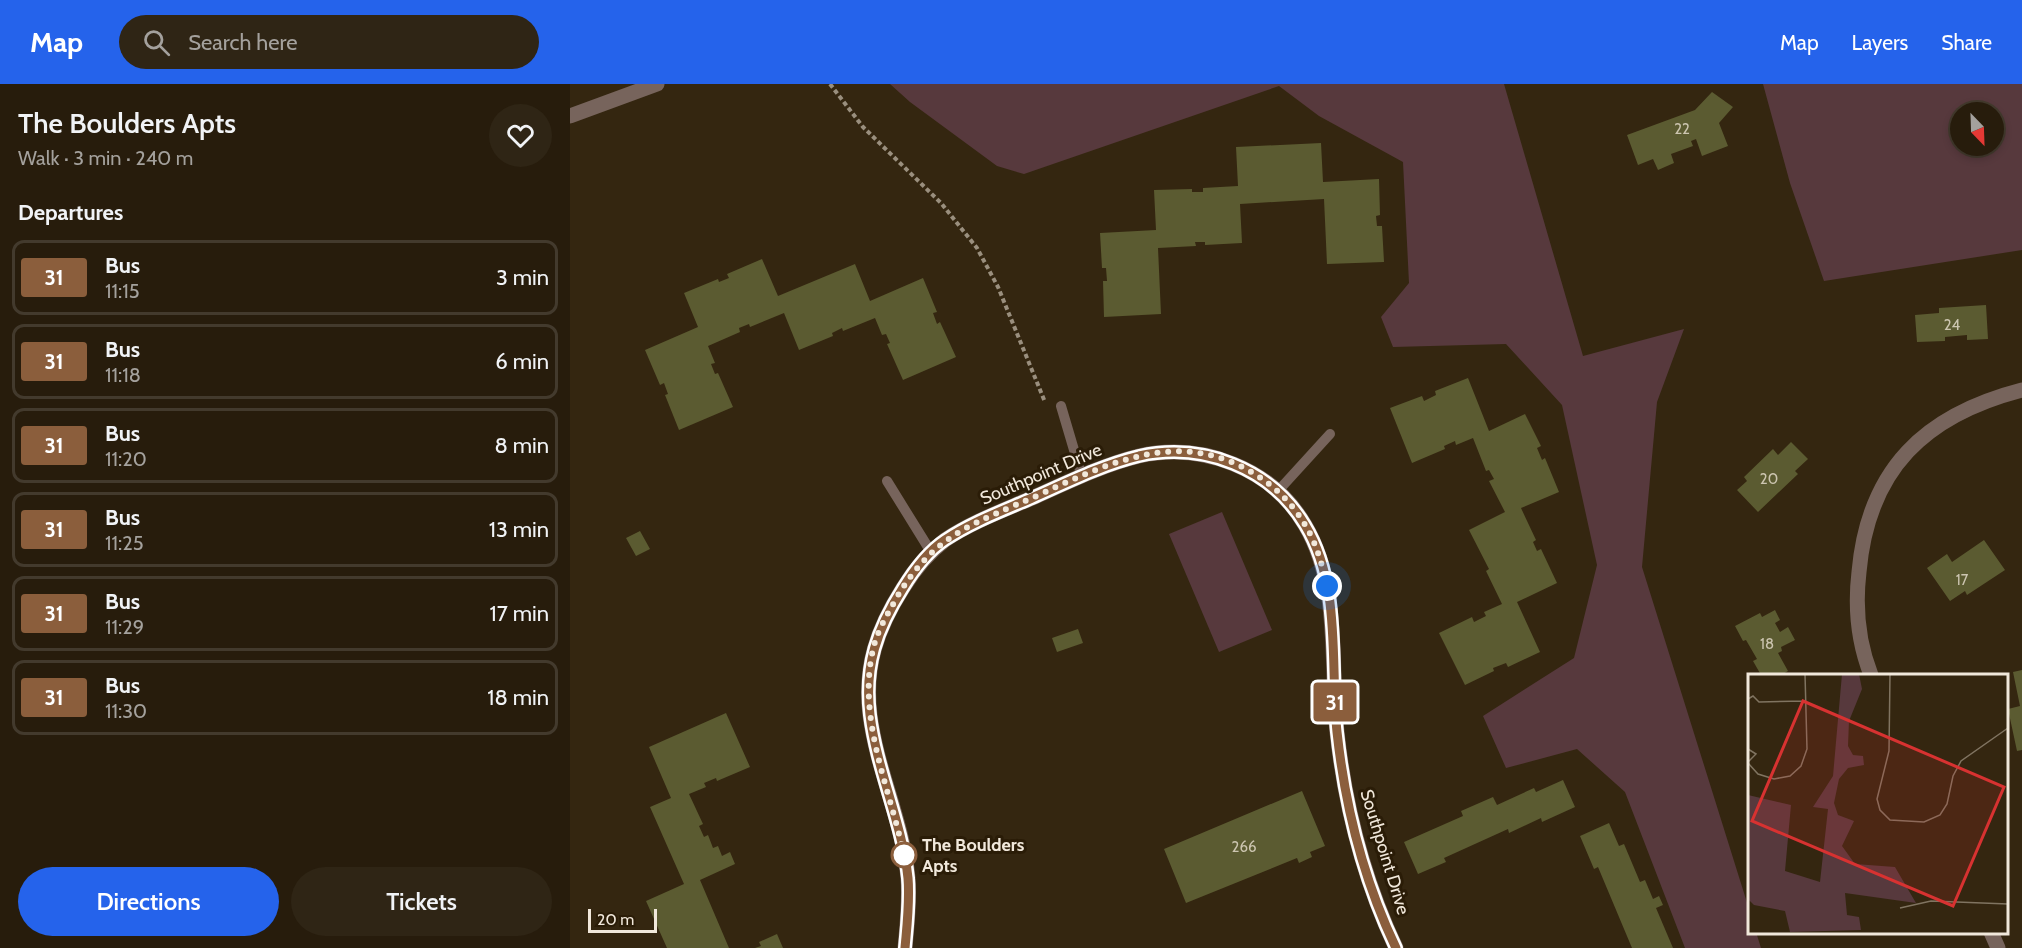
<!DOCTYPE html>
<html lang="en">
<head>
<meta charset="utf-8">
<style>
	:root { --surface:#271c0c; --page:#2f2515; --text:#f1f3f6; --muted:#a4a19d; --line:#433a2d; --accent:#2563eb }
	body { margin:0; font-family:Cabin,sans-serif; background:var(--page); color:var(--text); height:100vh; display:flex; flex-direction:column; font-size:22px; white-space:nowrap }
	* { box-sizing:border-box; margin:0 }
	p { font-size:20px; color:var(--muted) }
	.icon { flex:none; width:33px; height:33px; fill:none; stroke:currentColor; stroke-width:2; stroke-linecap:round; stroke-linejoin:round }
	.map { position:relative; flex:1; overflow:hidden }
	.details { display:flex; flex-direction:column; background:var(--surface); width:570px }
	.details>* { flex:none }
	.badge { padding:0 12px; border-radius:4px; font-size:21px; line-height:39px }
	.needle { width:39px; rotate:157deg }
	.buttons { position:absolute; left:1380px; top:18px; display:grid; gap:12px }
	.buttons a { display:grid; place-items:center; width:54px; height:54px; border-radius:50%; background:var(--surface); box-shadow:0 3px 9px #0003,0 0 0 2px var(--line); font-size:30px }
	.scale { position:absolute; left:18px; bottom:15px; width:69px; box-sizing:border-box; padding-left:6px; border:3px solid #f1e8db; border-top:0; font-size:16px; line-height:21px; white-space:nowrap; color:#f1e8db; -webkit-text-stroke:4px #2a1c07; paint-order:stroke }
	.you { position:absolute; width:30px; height:30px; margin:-15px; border:4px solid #fff; border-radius:50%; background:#1a73e8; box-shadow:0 0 0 9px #1a73e833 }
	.map>.badge { position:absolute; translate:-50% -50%; box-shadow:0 0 0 3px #fff }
	h2 { padding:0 18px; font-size:22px; line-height:54px }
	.round { display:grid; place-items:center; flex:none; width:63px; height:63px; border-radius:32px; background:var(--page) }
	.headline { display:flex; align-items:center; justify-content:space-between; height:102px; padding:0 18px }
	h1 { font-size:28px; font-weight:600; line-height:45px }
	.cta { display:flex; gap:12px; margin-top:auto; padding:12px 18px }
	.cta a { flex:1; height:69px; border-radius:36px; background:var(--accent); color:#fff; font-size:24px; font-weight:600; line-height:69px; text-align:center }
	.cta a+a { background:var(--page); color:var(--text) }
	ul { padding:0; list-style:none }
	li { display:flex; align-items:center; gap:18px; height:75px; margin:0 12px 9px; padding:0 6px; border:3px solid var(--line); border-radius:12px }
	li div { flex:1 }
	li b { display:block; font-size:22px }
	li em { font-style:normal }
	li .badge { min-width:66px; font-weight:700; text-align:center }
	header { display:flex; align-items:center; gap:36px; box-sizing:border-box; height:84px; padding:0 30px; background:var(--accent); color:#fff }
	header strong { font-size:28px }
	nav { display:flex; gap:33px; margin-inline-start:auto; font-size:21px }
	.search { width:420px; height:54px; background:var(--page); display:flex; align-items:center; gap:15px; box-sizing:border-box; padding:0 21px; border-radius:33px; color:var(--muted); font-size:22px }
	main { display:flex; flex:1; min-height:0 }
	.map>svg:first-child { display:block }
	.green { fill:#57393d; fill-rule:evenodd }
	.building { fill:#5b5b31 }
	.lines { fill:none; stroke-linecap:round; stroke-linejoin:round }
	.path { stroke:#9a8f7e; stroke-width:4; stroke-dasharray:4.5 3; stroke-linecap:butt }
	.lane { stroke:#77645c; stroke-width:10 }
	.street { stroke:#77645c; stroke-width:15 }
	.line-casing { stroke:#fff; stroke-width:14 }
	.line { stroke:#8b5e3c; stroke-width:9 }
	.walk { stroke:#f1e8db; stroke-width:6; stroke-dasharray:0 10.8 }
	.stop-dot { fill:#fff; stroke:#8b5e3c; stroke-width:3 }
	.labels { text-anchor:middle; stroke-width:6; stroke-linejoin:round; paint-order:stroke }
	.number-label { font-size:15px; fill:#ccc5b0 }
	.street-label { font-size:18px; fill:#f1e8db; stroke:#2a1c07 }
	.stop-label { font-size:18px; font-weight:bold; fill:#f1e8db; stroke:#2a1c07; text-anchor:start }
	.inset-road { fill:none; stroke:#807461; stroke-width:1.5 }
	.view { fill:#d73231; fill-opacity:0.15; stroke:#d73231; stroke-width:3 }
	.inset-edge { fill:none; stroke:#f1e8db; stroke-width:3 }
</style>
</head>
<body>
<header>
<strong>Map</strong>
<div class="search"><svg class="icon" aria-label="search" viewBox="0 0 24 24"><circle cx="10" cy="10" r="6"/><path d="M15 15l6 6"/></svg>Search here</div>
<nav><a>Map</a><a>Layers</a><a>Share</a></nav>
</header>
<main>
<section class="details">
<div class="headline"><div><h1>The Boulders Apts</h1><p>Walk · 3 min · 240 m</p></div><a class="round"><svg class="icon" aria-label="heart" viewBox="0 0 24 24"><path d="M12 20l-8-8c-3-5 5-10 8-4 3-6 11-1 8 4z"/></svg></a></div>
<h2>Departures</h2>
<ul>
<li><span class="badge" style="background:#8b5e3c;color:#fff">31</span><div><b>Bus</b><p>11:15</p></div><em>3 min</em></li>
<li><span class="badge" style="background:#8b5e3c;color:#fff">31</span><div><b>Bus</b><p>11:18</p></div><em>6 min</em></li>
<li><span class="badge" style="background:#8b5e3c;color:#fff">31</span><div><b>Bus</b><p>11:20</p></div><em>8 min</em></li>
<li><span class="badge" style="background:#8b5e3c;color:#fff">31</span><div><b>Bus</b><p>11:25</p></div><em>13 min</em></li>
<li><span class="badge" style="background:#8b5e3c;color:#fff">31</span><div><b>Bus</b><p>11:29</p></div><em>17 min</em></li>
<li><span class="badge" style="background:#8b5e3c;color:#fff">31</span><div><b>Bus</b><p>11:30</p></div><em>18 min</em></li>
</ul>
<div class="cta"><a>Directions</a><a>Tickets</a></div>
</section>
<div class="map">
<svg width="1452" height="864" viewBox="0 0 1452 864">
	<rect width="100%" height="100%" fill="#342610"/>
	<path class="green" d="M320,0H934L1013,272L1114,245L1087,318L1072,483L1179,825V848H1186L1191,864H1115L1055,708L1007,665L936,684L913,632L1004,574L1027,481L992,321L936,260L823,263L811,233L839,199L833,78L749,32L709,2L454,90L427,82L340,18Z
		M1193,0H1452V166L1254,197L1220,99ZM1390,28H1424V62H1390Z
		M652,428L702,546L649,568L599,450Z"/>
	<path class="building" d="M1142,8L1163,23L1149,39L1158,62L1132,72L1126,55L1121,57L1123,62L1101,70L1104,79L1088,86L1083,75L1068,81L1057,51L1125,26Z
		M751,59L753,98L809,95L810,131L806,132L807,142H812L814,178L757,180L754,115L670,120L672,159L635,161V158H625L626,162L588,164L591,230L534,233L533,197H537L536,184H532L530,149L586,146L584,106L622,105V108H633V104L668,102L666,63Z
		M192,175L208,212L285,180L300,217L353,194L367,228L363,229L367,240L370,238L386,273L333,296L317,260L320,259L316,250L312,251L305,234L273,247L272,244L262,249L263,252L229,266L214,229L180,243L179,240L169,244L170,248L138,262L145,279L141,280L145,290L148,289L163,323L109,346L95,311L98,310L94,299L90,301L75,266L128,243L114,209L148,195L149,198L159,194L157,190Z
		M1416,221L1418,255L1397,256V251L1375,253V257L1347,258L1345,231L1369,229V224Z
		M898,294L919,347L955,330L971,362L967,364L972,376L975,374L989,408L951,424L966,456L963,458L967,467L971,465L987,499L947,518L970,568L938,583L936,579L923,584L924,587L895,601L869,549L902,533L904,538L916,532L914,528L932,520L916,487L919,485L899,446L935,428L919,397L924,395L919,386L916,387L903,354L886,361L885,357L874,362L875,365L842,379L820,324L852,312L854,317L866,311L865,307Z
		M1221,358L1238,375L1225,387L1228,390L1188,428L1167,406L1177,397L1174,393L1203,365L1208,371Z
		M70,447L80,465L66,472L56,454Z
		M1414,456L1435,486L1397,511L1395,507L1380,517L1357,484L1377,470L1382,478Z
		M1205,526L1210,536L1205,539L1210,548L1218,543L1225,556L1211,563L1212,567L1208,569L1218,587L1211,591H1191L1183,577L1187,575L1176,556L1173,557L1165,542L1190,529L1192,533Z
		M508,545L513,559L487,568L482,554Z
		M1452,586V666L1447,667L1438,625L1450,622L1443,588Z
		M156,629L180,683L147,697L146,694L134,699L136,703L119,710L133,740L129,742L134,753L138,751L143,764L148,762L152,772L160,768L165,780L130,796L159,864H97L76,817L114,800L80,723L101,714L79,663Z
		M993,696L1005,723L972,738L971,734L939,749L938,745L874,774L876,778L848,790L834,758L893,732L891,727L923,713L927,721L964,704L966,708Z
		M732,707L755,762L740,768L742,773L729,779L727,774L616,819L594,765Z
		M1039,739L1049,762L1054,760L1070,798L1075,796L1083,815L1089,812L1093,821L1086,824L1103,864H1062L1028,783L1024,785L1010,752Z
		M207,850L213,864H185L191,862L189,858Z"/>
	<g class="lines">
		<path class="path" d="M260,0L293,43L371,119L407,164L428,203L475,318"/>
		<path class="lane" d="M491,322L512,393
			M317,397L361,468
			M708,407L760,350"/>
		<path class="street" d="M0,32L87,0
			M1301,591C1288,558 1285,522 1289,488C1298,385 1355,331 1452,306
			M1421,848L1428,864
			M335,864C337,841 340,817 338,794C333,738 307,687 300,631C294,582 307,545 333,504C344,486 358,469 375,456C402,438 432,427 462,414C496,399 532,381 569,372C632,358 702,384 735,441C771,502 760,580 767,648C775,722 794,796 826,864"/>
	</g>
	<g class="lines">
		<g class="line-casing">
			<path id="line" d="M335,864C337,841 340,817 338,794C332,738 307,687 300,631C294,582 307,545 333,504C344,486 357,468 375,456C402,438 432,427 462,414C496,399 532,381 569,372C633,358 701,384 735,441C772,502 760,580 767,648C775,722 794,797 826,864"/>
		</g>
		<use href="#line" class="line"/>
		<path class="walk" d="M334,771L335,776C321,705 284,631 305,558C310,542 319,528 327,513C366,448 406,439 471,410C510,392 552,372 595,368C649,362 706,393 734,439C746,458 752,480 757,502"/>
	</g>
	<circle class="stop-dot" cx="334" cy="771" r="12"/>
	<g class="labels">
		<g class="number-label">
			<text x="1112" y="50">22</text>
			<text x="1382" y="246">24</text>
			<text x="1199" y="400">20</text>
			<text x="1392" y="501">17</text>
			<text x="1197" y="565">18</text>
			<text x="674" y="768">266</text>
		</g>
		<g class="street-label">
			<text transform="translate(471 390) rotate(-23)" y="6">Southpoint Drive</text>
			<text transform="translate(815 768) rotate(73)" y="6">Southpoint Drive</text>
		</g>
		<g class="stop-label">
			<text x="352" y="767">The Boulders<tspan x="352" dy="21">Apts</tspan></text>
		</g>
	</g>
	<g transform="translate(1178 590)">
		<rect width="260" height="260" fill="#342610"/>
		<path d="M94,0H111L114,15L101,47L100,72L105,81L115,82L116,91L100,94L91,105L86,129L90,141L106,147L94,172L107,190L147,193L168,229L97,219L99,241L111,243L113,256L42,258L37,237L6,231L0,225V121L43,131L37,197L72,208L80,135L65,133L85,102Z" fill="#57393d"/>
		<path class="inset-road" d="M142,0L141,77L129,125L132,136L142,146L176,148L192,141L199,130L205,102L213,87L260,54M0,25L5,22L11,28L58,27M0,75L8,80L0,88M0,89L10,100L26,105L42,102L53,92L59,75L57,0M152,234L183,227L260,230"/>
		<path class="view" d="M55,27L256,113L205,232L4,147Z"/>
		<rect width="260" height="260" class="inset-edge"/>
	</g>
</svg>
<div class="buttons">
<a><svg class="needle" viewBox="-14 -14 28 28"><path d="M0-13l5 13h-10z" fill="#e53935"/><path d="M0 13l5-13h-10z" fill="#a4a19d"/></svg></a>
</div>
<div class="scale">20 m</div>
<div class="you" style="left:757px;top:502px"></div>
<b class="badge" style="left:765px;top:618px;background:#8b5e3c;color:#fff">31</b>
</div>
</main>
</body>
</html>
